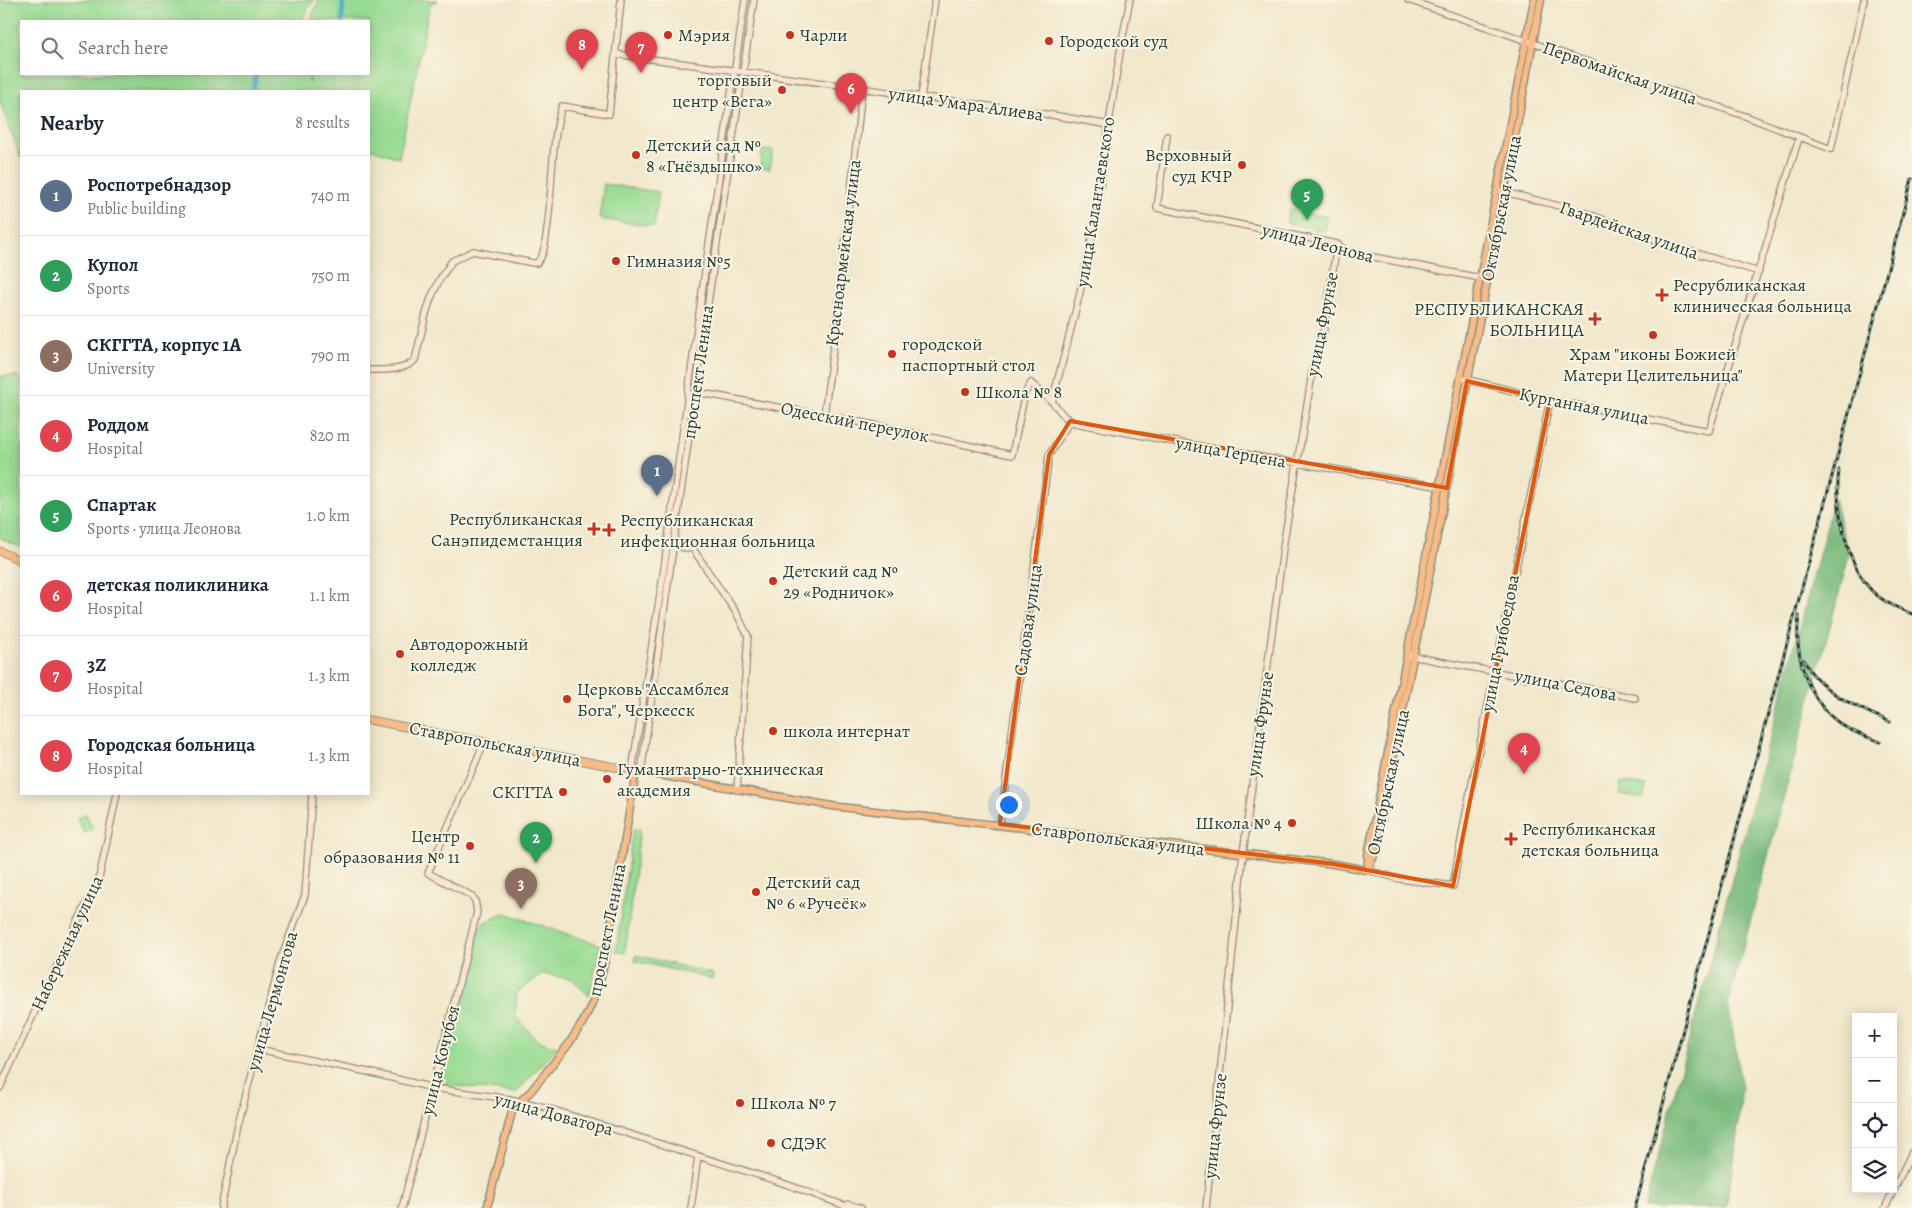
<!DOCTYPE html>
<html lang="en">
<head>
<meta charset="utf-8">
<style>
	:root { --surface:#fff; --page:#f6f6f7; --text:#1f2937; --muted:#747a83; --line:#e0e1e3; --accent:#0f766e }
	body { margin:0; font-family:Alegreya,serif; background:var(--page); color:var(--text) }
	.controls { position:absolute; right:15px; bottom:15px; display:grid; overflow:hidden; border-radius:0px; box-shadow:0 2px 12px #0003 }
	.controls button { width:45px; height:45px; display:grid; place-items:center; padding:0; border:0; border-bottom:1px solid var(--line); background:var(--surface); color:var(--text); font:25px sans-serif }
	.you { position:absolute; left:1008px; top:804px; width:18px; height:18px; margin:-12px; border:4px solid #fff; border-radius:50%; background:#1a73e8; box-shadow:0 0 0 8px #1a73e833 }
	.badge { display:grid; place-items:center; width:32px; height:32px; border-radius:50%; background:var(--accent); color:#fff; font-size:16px; font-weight:700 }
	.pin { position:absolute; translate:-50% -41px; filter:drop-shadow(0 1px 2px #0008) }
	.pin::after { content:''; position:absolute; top:26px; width:18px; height:15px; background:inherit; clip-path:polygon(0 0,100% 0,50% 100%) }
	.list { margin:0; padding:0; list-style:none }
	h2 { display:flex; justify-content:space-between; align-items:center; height:65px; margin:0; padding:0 20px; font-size:21px }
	h2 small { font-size:16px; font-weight:400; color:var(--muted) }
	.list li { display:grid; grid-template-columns:32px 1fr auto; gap:15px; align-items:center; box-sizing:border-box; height:80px; padding:0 20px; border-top:1px solid var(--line) }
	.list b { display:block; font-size:19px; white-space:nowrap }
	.list p { margin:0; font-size:16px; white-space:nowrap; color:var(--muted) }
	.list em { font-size:16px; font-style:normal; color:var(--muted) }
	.icon { flex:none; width:28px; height:28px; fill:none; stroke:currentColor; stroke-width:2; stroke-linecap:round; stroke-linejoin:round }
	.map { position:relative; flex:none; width:1912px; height:1208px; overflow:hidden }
	.search { position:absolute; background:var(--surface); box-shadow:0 2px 12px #0003; left:20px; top:20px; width:350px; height:55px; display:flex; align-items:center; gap:12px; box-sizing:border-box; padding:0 18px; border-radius:0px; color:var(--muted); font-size:19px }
	.panel { position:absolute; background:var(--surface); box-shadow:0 2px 12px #0003; left:20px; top:90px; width:350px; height:705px; border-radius:0px }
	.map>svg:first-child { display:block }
</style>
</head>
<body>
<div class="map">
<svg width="1912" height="1208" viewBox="0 0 1912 1208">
	<rect width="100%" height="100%" fill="#fcf5e5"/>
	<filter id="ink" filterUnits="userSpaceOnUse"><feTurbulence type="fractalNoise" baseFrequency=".02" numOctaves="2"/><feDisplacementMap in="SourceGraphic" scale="10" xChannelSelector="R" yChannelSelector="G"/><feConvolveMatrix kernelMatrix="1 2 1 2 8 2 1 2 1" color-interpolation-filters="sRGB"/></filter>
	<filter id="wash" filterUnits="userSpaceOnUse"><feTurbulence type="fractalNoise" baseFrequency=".0096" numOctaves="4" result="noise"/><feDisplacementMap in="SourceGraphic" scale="20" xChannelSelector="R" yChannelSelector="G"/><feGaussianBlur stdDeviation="1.12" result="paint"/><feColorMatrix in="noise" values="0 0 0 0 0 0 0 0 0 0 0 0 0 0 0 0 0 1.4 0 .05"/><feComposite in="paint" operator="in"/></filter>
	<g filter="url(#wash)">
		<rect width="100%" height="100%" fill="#f1e7ca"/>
		<path fill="#98db93" stroke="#5c8c64" d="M0,0H314L303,17L304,21H21V74H308L309,83L310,74H369V21H312V16L319,0H438L430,4L399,158L369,148V91H21V159L0,102Z
			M762,150L773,151L770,169L760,168Z
			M604,184L659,192L654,226L599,219Z
			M1289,209L1328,217L1325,231L1286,223Z
			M0,376H21V548L0,538Z
			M1621,782L1646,786L1644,798L1619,794Z
			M86,814L93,829L84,833L77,818Z
			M633,829H640L625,953L616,951Z
			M504,913L601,945L589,996L572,979L543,974L517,992L515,1016L537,1040L557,1047L516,1093L439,1084L480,925Z
			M636,955L713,974L712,979L635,961Z"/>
		<path fill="#7abb7d" stroke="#4c7c58" d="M1834,499L1849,556L1728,1004L1742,1088L1734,1161L1726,1208H1644Z"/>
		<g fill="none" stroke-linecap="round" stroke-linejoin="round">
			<path stroke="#4dadcc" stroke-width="4.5" d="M342,21L343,0
				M253,91L256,74"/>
		</g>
	</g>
	<g filter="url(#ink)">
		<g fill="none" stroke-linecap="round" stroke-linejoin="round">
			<g stroke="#88927f" stroke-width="8">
				<path id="secondary" d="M745,0L702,292L662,582L633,764L636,771L642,766L711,282L754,0
					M1408,0L1745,116L1831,149L1864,0
					M616,54L1052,115L1109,125
					M921,98L935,0
					M1167,136L1157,208L1337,244L1348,252L1480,278
					M1501,191L1586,213L1659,242L1759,272
					M369,370C383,370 405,371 415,360L426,314L431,298L440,279L452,261L473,251L533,263H537C545,254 545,242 547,230C553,189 550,146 562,106L609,114L621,0
					M1465,379L1550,400L1709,431L1799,138
					M696,392L880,426L1012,455L1025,393L1031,383L1052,402L1065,417L1075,423L1219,450L1442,487
					M1052,402C1066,347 1082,292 1092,236C1106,157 1113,78 1130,0
					M824,415L838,312L862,89
					M674,546L693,549L737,614L748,636L737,790
					M1408,655C1483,671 1560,682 1635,698
					M1000,824L1049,455L1070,421
					M1367,870L1400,879L1453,886L1465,818L1550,400
					M258,1049L368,1072L433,1088L510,1099L541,1106L780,1182L851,1208
					M0,1088L38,1005L99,878L117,794
					M848,1204L861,1208
					M221,1208L238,1125L281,959L305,895L312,794
					M402,1208L477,912L475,900L470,895L428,873L484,743
					M691,1208L698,1156
					M1206,1208L1243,854L1284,541L1308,399L1313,367L1324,328L1337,244
					M1885,1208L1912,1152"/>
			</g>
			<g stroke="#88927f" stroke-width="9">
				<path id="primary" d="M1368,868V855L1534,0
					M1367,870L1374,856L1489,272L1541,0
					M487,1208L513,1108L531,1091L568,1045L583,1022L597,993L605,960L636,771L832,806L1334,864L1367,870"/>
			</g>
			<g stroke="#88927f" stroke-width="9">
				<path id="highway" d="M0,551L21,561
					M369,720L636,771"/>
			</g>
			<use href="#secondary" stroke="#fde4d0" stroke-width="5.5"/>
			<use href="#primary" stroke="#f9bc89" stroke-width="6"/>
			<use href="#highway" stroke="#f9bc89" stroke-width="7"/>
			<g stroke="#1f3d34" stroke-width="3">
				<path id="rail" d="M1839,470C1834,507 1846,563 1872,591C1883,602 1898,608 1912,614
					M1799,616C1793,655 1808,702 1842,725C1853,733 1868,737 1880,742
					M1804,660C1819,693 1860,708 1890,722
					M1635,1208L1912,179"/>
			</g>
			<use href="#rail" stroke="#fcf5e5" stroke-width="1" stroke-dasharray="4" stroke-linecap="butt"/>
		</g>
	</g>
	<path fill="none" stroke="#de580e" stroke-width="4" stroke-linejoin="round" d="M1467,381L1550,400L1453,886L1334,864L1000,824L1049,455L1070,421L1447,488Z"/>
	<g fill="#c8321e" stroke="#fcf5e5" stroke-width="2">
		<circle cx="668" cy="35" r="5"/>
		<circle cx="790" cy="35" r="5"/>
		<circle cx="1049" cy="41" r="5"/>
		<circle cx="782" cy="90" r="5"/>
		<circle cx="636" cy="155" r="5"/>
		<circle cx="1242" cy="165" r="5"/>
		<circle cx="616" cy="261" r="5"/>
		<path d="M1659.5 287.5h5v5h5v5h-5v5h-5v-5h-5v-5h5z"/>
		<path d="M1592.5 311.5h5v5h5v5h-5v5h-5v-5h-5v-5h5z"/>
		<circle cx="1653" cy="335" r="5"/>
		<circle cx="892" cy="354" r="5"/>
		<circle cx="965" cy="392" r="5"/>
		<path d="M591.5 521.5h5v5h5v5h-5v5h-5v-5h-5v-5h5z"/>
		<path d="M606.5 522.5h5v5h5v5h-5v5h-5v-5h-5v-5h5z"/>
		<circle cx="773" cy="581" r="5"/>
		<circle cx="400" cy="654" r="5"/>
		<circle cx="567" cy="699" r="5"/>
		<circle cx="773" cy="731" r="5"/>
		<circle cx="607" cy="779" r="5"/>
		<circle cx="563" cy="792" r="5"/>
		<circle cx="1292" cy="823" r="5"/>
		<path d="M1508.5 831.5h5v5h5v5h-5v5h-5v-5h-5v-5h5z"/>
		<circle cx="470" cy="846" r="5"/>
		<circle cx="756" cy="892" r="5"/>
		<circle cx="740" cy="1103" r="5"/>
		<circle cx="771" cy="1143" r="5"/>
	</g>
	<g text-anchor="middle" stroke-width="4" stroke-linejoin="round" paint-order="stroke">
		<g font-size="18" fill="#1f3d34" stroke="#fcf5e5" text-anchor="start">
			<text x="678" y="41">Мэрия</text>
			<text x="800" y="41">Чарли</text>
			<text x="1059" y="47">Городской суд</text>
			<text x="772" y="86" text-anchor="end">торговый<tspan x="772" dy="21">центр «Вега»</tspan></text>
			<text x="646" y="151">Детский сад №<tspan x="646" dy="21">8 «Гнёздышко»</tspan></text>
			<text x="1232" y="161" text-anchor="end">Верховный<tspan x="1232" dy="21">суд КЧР</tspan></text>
			<text x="626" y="267">Гимназия №5</text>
			<text x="1673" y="291">Ресрубликанская<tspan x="1673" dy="21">клиническая больница</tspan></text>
			<text x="1584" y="315" text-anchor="end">РЕСПУБЛИКАНСКАЯ<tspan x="1584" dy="21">БОЛЬНИЦА</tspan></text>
			<text x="902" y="350">городской<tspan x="902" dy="21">паспортный стол</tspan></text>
			<text x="1653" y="360" text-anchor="middle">Храм "иконы Божией<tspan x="1653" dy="21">Матери Целительница"</tspan></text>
			<text x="975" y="398">Школа № 8</text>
			<text x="583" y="525" text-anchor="end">Республиканская<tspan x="583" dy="21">Санэпидемстанция</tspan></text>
			<text x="620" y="526">Республиканская<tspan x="620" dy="21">инфекционная больница</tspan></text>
			<text x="783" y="577">Детский сад №<tspan x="783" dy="21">29 «Родничок»</tspan></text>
			<text x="410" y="650">Автодорожный<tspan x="410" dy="21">колледж</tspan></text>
			<text x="577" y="695">Церковь "Ассамблея<tspan x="577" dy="21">Бога", Черкесск</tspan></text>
			<text x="783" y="737">школа интернат</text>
			<text x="617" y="775">Гуманитарно-техническая<tspan x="617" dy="21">академия</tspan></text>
			<text x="553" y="798" text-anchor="end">СКГГТА</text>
			<text x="1282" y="829" text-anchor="end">Школа № 4</text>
			<text x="1522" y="835">Республиканская<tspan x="1522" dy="21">детская больница</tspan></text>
			<text x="460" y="842" text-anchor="end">Центр<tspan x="460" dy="21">образования № 11</tspan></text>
			<text x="766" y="888">Детский сад<tspan x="766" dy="21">№ 6 «Ручеёк»</tspan></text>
			<text x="750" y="1109">Школа № 7</text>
			<text x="781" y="1149">СДЭК</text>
		</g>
		<g font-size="18" fill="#1f3d34" stroke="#fcf5e5">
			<text transform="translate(1620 73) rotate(19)" y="6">Первомайская улица</text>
			<text transform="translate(966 104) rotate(8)" y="6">улица Умара Алиева</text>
			<text transform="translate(1095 202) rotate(-81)" y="6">улица Калантаевского</text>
			<text transform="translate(1501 208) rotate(-79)" y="6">Октябрьская улица</text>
			<text transform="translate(1629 230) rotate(19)" y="6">Гвардейская улица</text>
			<text transform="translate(1318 243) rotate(14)" y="6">улица Леонова</text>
			<text transform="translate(843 253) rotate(-83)" y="6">Красноармейская улица</text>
			<text transform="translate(1322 324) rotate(-79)" y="6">улица Фрунзе</text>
			<text transform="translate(698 372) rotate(-82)" y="6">проспект Ленина</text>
			<text transform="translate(1584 406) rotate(11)" y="6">Курганная улица</text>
			<text transform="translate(855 422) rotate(11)" y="6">Одесский переулок</text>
			<text transform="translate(1231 452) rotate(10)" y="6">улица Герцена</text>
			<text transform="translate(1028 620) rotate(-82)" y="6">Садовая улица</text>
			<text transform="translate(1500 643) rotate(-79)" y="6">улица Грибоедова</text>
			<text transform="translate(1566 685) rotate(11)" y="6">улица Седова</text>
			<text transform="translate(1260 724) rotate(-82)" y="6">улица Фрунзе</text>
			<text transform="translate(495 744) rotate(11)" y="6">Ставропольская улица</text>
			<text transform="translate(1388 782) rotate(-78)" y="6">Октябрьская улица</text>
			<text transform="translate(1118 839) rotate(7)" y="6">Ставропольская улица</text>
			<text transform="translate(607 930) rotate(-79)" y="6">проспект Ленина</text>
			<text transform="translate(67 943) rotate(-65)" y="6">Набережная улица</text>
			<text transform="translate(272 1001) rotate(-74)" y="6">улица Лермонтова</text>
			<text transform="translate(440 1060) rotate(-76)" y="6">улица Кочубея</text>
			<text transform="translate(554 1114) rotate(15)" y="6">улица Доватора</text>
			<text transform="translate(1215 1126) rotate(-84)" y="6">улица Фрунзе</text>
		</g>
	</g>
</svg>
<div class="controls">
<button>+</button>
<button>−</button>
<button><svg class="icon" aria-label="locate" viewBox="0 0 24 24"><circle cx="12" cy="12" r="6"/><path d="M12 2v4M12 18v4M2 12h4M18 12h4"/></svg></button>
<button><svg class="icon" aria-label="layers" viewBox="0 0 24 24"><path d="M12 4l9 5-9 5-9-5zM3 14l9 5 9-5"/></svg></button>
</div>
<div class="you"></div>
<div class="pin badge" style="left:657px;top:496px;background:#5c6f8a">1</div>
<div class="pin badge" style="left:536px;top:863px;background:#2e9e5b">2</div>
<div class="pin badge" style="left:521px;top:909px;background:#8d6e63">3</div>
<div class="pin badge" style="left:1524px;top:774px;background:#e0444e">4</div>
<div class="pin badge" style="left:1307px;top:220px;background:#2e9e5b">5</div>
<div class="pin badge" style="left:851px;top:114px;background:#e0444e">6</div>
<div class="pin badge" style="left:641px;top:73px;background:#e0444e">7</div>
<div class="pin badge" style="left:582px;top:70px;background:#e0444e">8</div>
<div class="search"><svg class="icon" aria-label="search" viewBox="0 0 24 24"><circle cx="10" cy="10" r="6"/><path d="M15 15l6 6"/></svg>Search here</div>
<section class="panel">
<h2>Nearby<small>8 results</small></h2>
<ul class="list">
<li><span class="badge" style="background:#5c6f8a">1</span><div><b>Роспотребнадзор</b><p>Public building</p></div><em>740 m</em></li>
<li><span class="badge" style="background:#2e9e5b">2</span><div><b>Купол</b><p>Sports</p></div><em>750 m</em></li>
<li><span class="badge" style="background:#8d6e63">3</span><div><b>СКГГТА, корпус 1А</b><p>University</p></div><em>790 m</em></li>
<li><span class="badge" style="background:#e0444e">4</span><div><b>Роддом</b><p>Hospital</p></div><em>820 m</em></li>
<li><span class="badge" style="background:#2e9e5b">5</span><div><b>Спартак</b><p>Sports · улица Леонова</p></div><em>1.0 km</em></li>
<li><span class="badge" style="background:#e0444e">6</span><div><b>детская поликлиника</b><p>Hospital</p></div><em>1.1 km</em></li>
<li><span class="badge" style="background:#e0444e">7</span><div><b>3Z</b><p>Hospital</p></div><em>1.3 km</em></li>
<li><span class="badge" style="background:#e0444e">8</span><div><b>Городская больница</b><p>Hospital</p></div><em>1.3 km</em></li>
</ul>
</section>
</div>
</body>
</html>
